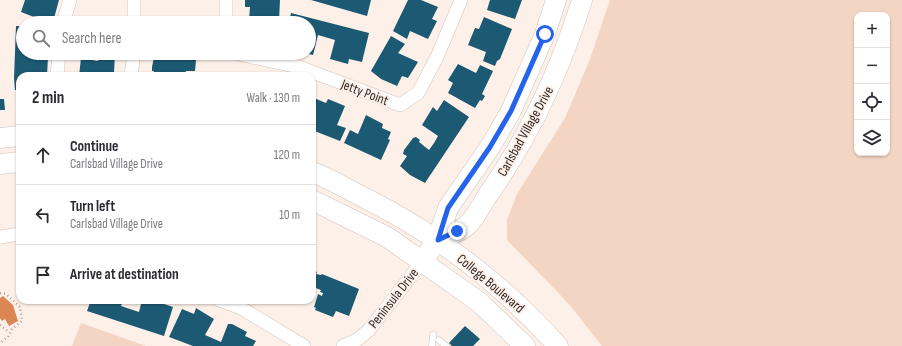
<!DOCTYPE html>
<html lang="en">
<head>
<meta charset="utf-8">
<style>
	:root { --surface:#fff; --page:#f7f7f7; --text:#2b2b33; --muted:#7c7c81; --line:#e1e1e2 }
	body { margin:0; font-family:"Sofia Sans Condensed",sans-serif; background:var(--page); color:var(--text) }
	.controls { position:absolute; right:12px; top:12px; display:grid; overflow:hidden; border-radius:8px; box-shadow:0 1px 3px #0004 }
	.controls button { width:36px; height:36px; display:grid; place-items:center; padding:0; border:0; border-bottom:1px solid var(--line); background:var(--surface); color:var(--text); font:20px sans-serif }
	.stop { position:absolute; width:12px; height:12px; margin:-9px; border:3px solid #2563eb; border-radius:50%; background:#fff }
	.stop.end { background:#2563eb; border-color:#fff; box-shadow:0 1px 4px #0008 }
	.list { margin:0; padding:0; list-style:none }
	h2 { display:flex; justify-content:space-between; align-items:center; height:52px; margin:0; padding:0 16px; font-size:17px }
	h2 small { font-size:13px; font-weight:400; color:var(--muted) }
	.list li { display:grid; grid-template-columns:26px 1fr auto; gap:12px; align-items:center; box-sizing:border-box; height:60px; padding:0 16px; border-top:1px solid var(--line) }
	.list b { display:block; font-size:15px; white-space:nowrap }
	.list p { margin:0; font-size:13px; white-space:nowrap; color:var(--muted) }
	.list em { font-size:13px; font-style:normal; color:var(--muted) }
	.icon { flex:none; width:22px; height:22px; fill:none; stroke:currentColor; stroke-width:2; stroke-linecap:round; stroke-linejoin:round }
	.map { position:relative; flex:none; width:902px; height:346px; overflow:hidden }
	.search { position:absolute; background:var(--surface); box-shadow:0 1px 3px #0004; left:16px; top:16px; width:300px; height:44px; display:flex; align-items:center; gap:10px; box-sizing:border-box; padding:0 14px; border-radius:22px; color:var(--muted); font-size:15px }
	.panel { position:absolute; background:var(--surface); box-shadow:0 1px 3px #0004; left:16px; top:72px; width:300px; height:232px; border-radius:12px }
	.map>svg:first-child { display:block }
</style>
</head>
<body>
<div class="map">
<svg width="902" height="346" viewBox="0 0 902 346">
	<rect width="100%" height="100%" fill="#fdf0e9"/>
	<path fill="#f4d5c3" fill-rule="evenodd" d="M610,0H902V346H602L568,303L507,240V220L517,194L565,118L590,59ZM857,15H887V153H857Z
		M81,323L146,346H72Z"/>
	<path fill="#db8755" d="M3,296L13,305L18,321L9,326L5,319L2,321L0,318V298Z"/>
	<path fill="#1c5a73" d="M25,0H59L53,22L40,18L39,19L21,12Z
		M245,0H280L279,21L267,20V22L249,20L250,7H245Z
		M311,0H371L367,16Z
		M408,0H421L438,7L432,19L437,21L428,39L410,31L407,39L393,31Z
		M490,0H522L515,19L487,10Z
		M291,13L369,33L362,62L349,59L348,64L330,59L335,40L318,35L313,55L305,53H309V23H289Z
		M484,17L512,29L500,59L497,61L495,66L483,61L486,52L468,45L475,28L479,29Z
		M159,20L180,22V23H159Z
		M16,26H23V53H32V56L48,57L47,76H20V90H15L14,78Z
		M391,36L405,44L398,53L418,62L408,78L402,76L397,86L381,79L371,71Z
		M81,53H115L114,73H111V76H79L81,58L98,61L99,57L81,55Z
		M155,53H195V56L187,55V60H196L195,71H186L185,76H152L154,71H152V67L154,57L171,58V55Z
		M458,64L476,73L480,65L493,71L482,94L485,96L482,101L480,100L475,108L448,93L453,83L448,80Z
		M238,73L247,76H237Z
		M314,98L326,103L328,99L345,106L337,125L346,128L340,141L312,130V103Z
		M0,99H4L5,110H0Z
		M444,100L469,117L425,183L410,175L400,166L407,156L403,154L404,150L413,138L416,137L420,140L419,142L429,150L434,143L438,136L422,125L433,107L437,111Z
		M366,115L383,124L382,128L391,132L388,139L390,140L381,160L344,143L350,130L358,134Z
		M312,270L317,272L316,274L321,275L322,274L359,289L349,316L336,311L333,317L315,310L316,308L314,307L318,294L322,296L323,293L320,292L321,290L313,287Z
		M91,300H123L121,306L139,312L142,300H162L161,303L173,307L164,336L87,311Z
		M290,300H302L301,304Z
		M196,308L214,319L205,335L221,342L228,324H232L247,332L245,336L256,341L253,346H193L169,337L182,309L194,314Z
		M465,326L480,339L473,346H452L449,343Z"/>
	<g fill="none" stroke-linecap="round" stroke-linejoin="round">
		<g stroke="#cfc3bc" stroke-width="7">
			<path id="lane" d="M439,340L446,346
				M432,346L433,335"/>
		</g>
		<g stroke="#cfc3bc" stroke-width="14">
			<path id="street" d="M134,0V23
				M226,0V23
				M63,23L70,0
				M234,53L299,67L400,105L418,93L437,57L461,0
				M57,76L59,53
				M131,76L134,53
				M0,237L20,234
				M219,300L241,308L304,346
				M343,346L357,340L369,330L422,262"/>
		</g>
		<g stroke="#cfc3bc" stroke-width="21">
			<path id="primary" d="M0,138L20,136
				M0,164L20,162
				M312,172C329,178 345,188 361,196C436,233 502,284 558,346
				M312,200L387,237L400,246L479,302L525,346
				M437,240C446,236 457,233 465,227C473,222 482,204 488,195C530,135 560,71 582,0
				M422,262L437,240L448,208L490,147L511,111L545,34L556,0"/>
		</g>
		<path stroke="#aba19c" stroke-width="2.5" stroke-dasharray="1 3" stroke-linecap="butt" d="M0,293L6,294L20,307L22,321L12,329L8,337L0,343
			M0,325L9,332"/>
		<use href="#lane" stroke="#fff" stroke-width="6"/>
		<use href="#street" stroke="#fff" stroke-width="13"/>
		<use href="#primary" stroke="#fff" stroke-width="20"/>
	</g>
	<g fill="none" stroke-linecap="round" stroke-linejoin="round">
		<path stroke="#2563eb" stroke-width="5" d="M457,231L438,240L448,208L490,147L511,111L545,34"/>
	</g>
	<g text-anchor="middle" stroke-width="4" stroke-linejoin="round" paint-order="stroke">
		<g font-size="14" fill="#312c29" stroke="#fdf0e9">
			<text transform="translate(365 92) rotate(21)" y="5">Jetty Point</text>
			<text transform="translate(525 131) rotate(-61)" y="5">Carlsbad Village Drive</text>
			<text transform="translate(491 283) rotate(40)" y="5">College Boulevard</text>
			<text transform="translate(393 298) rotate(-52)" y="5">Peninsula Drive</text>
		</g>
	</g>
</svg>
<div class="controls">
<button>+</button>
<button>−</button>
<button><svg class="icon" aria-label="locate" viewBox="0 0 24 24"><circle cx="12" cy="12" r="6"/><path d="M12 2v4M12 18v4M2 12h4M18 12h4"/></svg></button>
<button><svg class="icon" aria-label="layers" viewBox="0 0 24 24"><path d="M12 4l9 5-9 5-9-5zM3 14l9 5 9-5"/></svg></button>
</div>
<div class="stop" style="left:545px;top:34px"></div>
<div class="stop end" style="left:457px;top:231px"></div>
<div class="search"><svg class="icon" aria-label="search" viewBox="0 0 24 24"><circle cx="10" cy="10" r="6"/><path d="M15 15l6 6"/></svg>Search here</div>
<section class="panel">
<h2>2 min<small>Walk · 130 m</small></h2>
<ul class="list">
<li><svg class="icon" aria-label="ahead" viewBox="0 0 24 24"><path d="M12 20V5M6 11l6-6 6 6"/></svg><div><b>Continue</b><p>Carlsbad Village Drive</p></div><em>120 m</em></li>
<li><svg class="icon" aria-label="left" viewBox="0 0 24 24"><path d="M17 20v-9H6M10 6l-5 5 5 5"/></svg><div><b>Turn left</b><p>Carlsbad Village Drive</p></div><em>10 m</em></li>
<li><svg class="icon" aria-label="arrive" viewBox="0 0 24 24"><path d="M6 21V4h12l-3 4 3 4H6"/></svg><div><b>Arrive at destination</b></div></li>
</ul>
</section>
</div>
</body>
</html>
